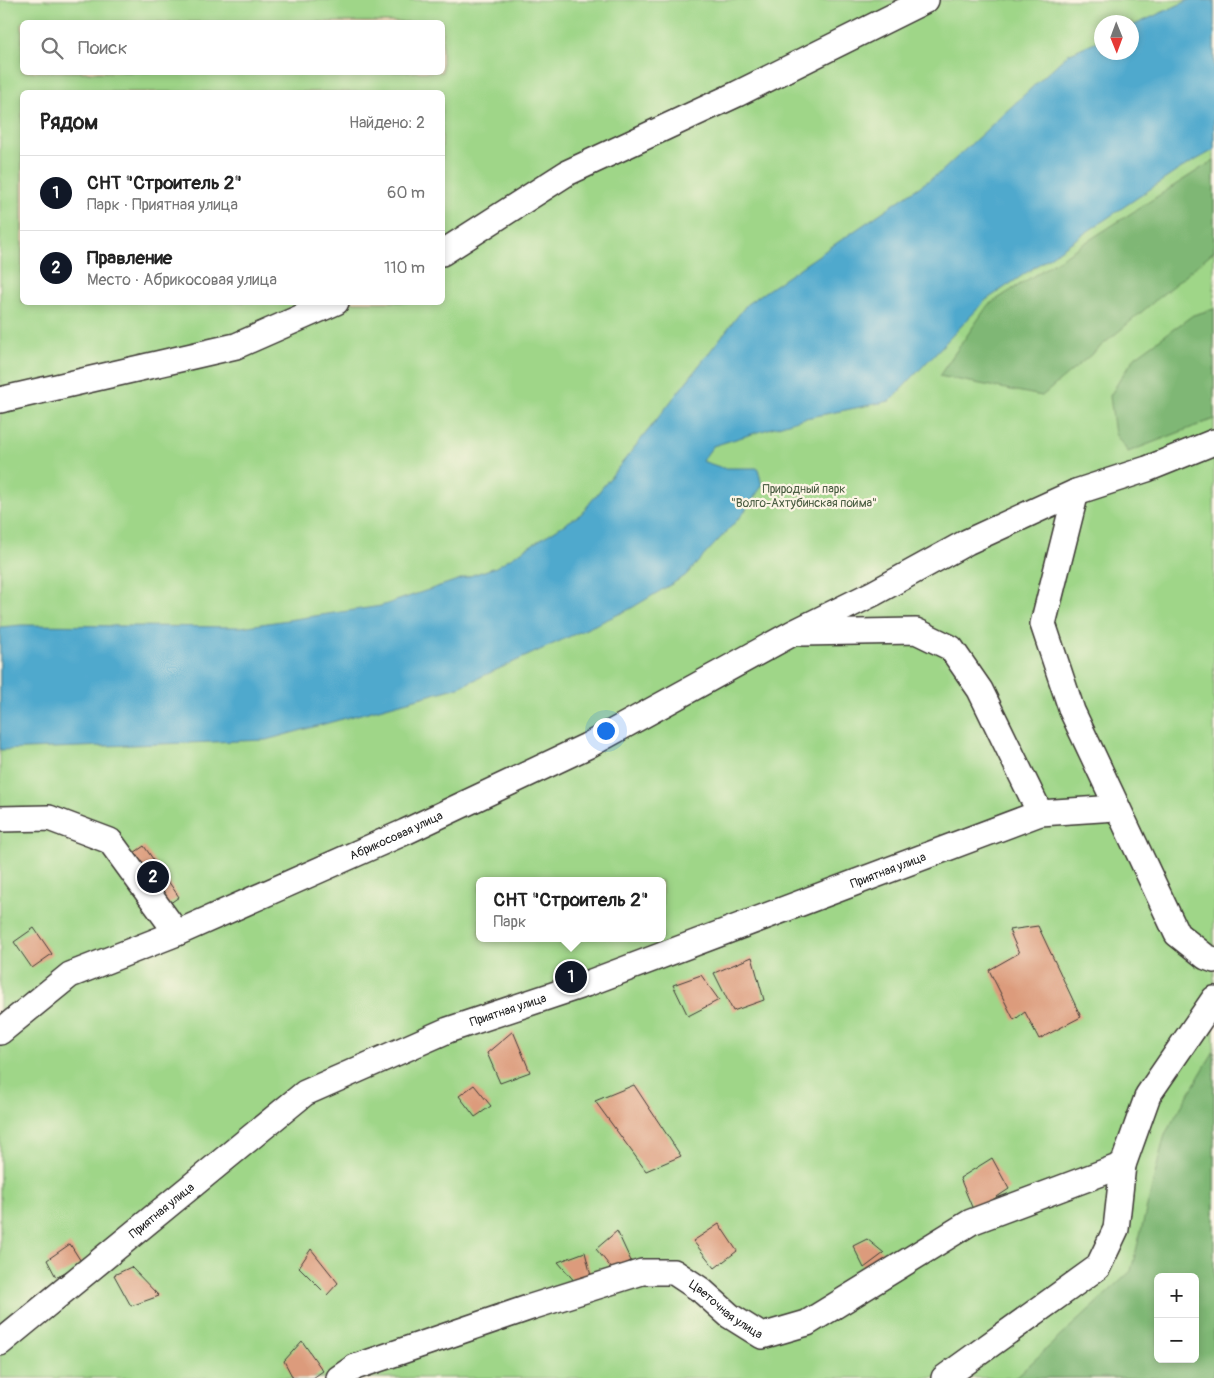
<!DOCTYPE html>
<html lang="ru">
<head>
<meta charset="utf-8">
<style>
	:root { --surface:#fff; --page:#f2f2f2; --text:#222; --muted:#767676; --line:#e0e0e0; --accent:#111827 }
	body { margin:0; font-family:Pangolin,sans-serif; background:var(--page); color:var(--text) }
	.controls { position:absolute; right:15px; bottom:15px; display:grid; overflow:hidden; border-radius:8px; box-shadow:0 2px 8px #0003 }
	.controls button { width:45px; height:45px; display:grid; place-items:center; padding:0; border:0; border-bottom:1px solid var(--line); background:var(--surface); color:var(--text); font:25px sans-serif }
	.compass { position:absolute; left:1094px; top:15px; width:45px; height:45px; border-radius:50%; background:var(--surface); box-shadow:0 2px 8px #0003; rotate:179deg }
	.you { position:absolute; left:605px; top:730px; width:18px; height:18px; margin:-12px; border:4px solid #fff; border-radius:50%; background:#1a73e8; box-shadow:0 0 0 8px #1a73e833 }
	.badge { display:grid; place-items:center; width:32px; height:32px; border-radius:50%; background:var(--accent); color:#fff; font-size:16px; font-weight:700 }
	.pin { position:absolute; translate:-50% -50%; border:2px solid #fff; box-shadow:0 1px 5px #0006 }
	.popup { position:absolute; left:476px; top:877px; width:190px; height:65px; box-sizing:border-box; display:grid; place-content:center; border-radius:8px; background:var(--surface); filter:drop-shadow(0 1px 4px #0005); font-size:16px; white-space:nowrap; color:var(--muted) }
	.popup b { font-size:19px; color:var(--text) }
	.popup::after { content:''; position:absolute; left:50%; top:100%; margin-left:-10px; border:10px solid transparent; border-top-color:var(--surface) }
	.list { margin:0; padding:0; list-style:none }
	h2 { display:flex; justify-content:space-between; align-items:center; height:65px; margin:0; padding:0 20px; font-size:21px }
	h2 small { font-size:16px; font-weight:400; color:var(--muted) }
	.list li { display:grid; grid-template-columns:32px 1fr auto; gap:15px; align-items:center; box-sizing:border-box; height:75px; padding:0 20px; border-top:1px solid var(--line) }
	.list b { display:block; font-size:19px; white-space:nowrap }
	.list p { margin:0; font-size:16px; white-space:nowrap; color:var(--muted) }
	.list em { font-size:16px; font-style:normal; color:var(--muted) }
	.icon { flex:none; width:28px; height:28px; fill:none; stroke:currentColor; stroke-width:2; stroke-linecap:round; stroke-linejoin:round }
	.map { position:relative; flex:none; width:1214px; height:1378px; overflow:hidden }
	.search { position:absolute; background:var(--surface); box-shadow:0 2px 8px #0003; left:20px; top:20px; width:425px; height:55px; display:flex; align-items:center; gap:12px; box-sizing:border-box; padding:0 18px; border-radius:8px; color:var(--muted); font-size:19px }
	.panel { position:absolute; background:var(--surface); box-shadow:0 2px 8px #0003; left:20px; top:90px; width:425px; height:215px; border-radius:8px }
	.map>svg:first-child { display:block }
</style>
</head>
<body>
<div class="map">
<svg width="1214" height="1378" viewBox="0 0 1214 1378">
	<rect width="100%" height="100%" fill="#fcf5e5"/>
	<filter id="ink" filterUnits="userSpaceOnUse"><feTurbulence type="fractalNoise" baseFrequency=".02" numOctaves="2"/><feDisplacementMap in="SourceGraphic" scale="10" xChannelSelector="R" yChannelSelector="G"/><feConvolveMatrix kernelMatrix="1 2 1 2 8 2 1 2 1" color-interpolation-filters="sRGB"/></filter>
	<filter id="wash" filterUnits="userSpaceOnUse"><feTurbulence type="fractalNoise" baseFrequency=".0096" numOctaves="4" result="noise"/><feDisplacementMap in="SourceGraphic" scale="20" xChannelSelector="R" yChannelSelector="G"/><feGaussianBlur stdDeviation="1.12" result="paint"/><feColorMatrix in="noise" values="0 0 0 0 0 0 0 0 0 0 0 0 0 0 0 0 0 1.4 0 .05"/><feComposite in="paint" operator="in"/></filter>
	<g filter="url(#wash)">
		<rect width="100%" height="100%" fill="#f3dabb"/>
		<path fill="#9fd688" stroke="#5e7952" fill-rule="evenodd" d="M0,0H1214V1378H0ZM22,22H442V72H22ZM1102,22H1132V52H1102ZM22,92H442V302H22ZM480,881H662V938H480ZM1158,1277H1195V1359H1158Z"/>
		<path fill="#7fb774" stroke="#4e6a48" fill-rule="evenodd" d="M1214,160V251L1042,396L939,376L988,305Z
			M1214,309V419L1128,452L1115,434L1110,396L1122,376L1135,357L1193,315Z
			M1214,1051V1378H1015L1131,1271L1165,1134ZM1158,1277H1195V1359H1158Z"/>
		<path fill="#50a9cd" stroke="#366274" d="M1189,0H1214V150L1180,169L986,300L890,401L801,419L713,446L702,461L723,468H758L762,486L742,515L685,576L630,609L459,687L266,740L0,750V627L21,625L241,627L381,606L496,567L581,514L654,423L747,304L941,172L1068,54L1101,39L1102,52H1132V26Z"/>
		<g id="blocks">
			<path fill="#dc9b7c" d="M144,846L179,897L163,908L128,857Z
				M1038,926L1081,1017L1039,1039L1025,1012L1014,1020L989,970L1019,953L1009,930Z
				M34,928L52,954L32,968L14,942Z
				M752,957L764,1000L733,1011L714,973Z
				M701,975L719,1000L688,1016L673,985Z
				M513,1031L530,1072L500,1083L487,1053Z
				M474,1085L491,1106L475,1117L459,1096Z
				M634,1085L681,1156L646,1171L595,1101Z
				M992,1158L1009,1189L974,1212L960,1178Z
				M719,1224L737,1251L715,1268L693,1241Z
				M617,1231L631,1261L613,1270L596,1249Z
				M867,1239L884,1253L864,1268L853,1246Z
				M70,1244L82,1263L56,1277L47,1260Z
				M311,1249L338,1283L327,1295L299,1267Z
				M585,1252L591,1276L576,1283L558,1262Z
				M131,1267L159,1296L131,1306L114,1275Z
				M302,1341L323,1371L313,1378H293L284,1361Z"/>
		</g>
	</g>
	<g filter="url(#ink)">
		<use href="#blocks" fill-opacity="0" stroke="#3c3834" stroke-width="1"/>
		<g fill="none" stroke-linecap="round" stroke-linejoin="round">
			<g stroke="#3c3834" stroke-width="28">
				<g id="street">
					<path d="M442,253L567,173L737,94L926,0"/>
					<path d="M0,400L236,346L336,302"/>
					<path d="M1076,492L1043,624L1072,711L1177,934L1206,957L1214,960"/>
					<path d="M801,633L916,631L951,648L980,690L1040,813"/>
					<path d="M0,819L49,818L110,841L177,933"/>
					<path id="s1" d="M0,1032L70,975L177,933L405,832L587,746L793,633L874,593L967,542L1076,492L1147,469L1214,442"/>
					<path id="s2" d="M0,1343L305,1093L448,1030L586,984L1040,813L1116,808"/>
					<path id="s3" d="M339,1378L355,1367L531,1307L642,1272H674L701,1290L730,1316L762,1336L807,1323L971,1222L1123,1165"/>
					<path d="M944,1378L1098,1267L1116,1229L1123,1165L1148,1095L1214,999"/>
				</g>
			</g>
			<use href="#street" stroke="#fff" stroke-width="25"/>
		</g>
	</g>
	<g text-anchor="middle" stroke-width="4.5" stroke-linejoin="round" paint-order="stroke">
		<g font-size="12" fill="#4a5d42" stroke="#fcf5e5">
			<text x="804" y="493">Природный парк<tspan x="804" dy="14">"Волго-Ахтубинская пойма"</tspan></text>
		</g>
		<g font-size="12" fill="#1c1c1c" stroke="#fcf5e5">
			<text dy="4" stroke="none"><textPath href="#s1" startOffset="445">Абрикосовая улица</textPath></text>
			<text dy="4" stroke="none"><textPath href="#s2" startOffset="1019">Приятная улица</textPath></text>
			<text dy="4" stroke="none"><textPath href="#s2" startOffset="614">Приятная улица</textPath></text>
			<text dy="4" stroke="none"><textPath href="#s2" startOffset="209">Приятная улица</textPath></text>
			<text dy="4" stroke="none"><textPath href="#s3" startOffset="418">Цветочная улица</textPath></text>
		</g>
	</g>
</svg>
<div class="controls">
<button>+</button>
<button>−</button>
</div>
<svg class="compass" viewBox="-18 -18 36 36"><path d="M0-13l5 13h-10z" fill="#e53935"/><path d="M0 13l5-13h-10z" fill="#767676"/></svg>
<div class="you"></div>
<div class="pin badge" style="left:571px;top:977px">1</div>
<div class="popup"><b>СНТ &quot;Строитель 2&quot;</b>Парк</div>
<div class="pin badge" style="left:153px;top:877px">2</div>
<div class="search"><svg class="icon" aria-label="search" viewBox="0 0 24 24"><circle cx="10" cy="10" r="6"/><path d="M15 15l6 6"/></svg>Поиск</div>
<section class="panel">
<h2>Рядом<small>Найдено: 2</small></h2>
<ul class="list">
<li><span class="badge">1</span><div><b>СНТ &quot;Строитель 2&quot;</b><p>Парк · Приятная улица</p></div><em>60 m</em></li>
<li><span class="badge">2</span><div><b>Правление</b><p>Место · Абрикосовая улица</p></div><em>110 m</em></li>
</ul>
</section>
</div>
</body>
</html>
